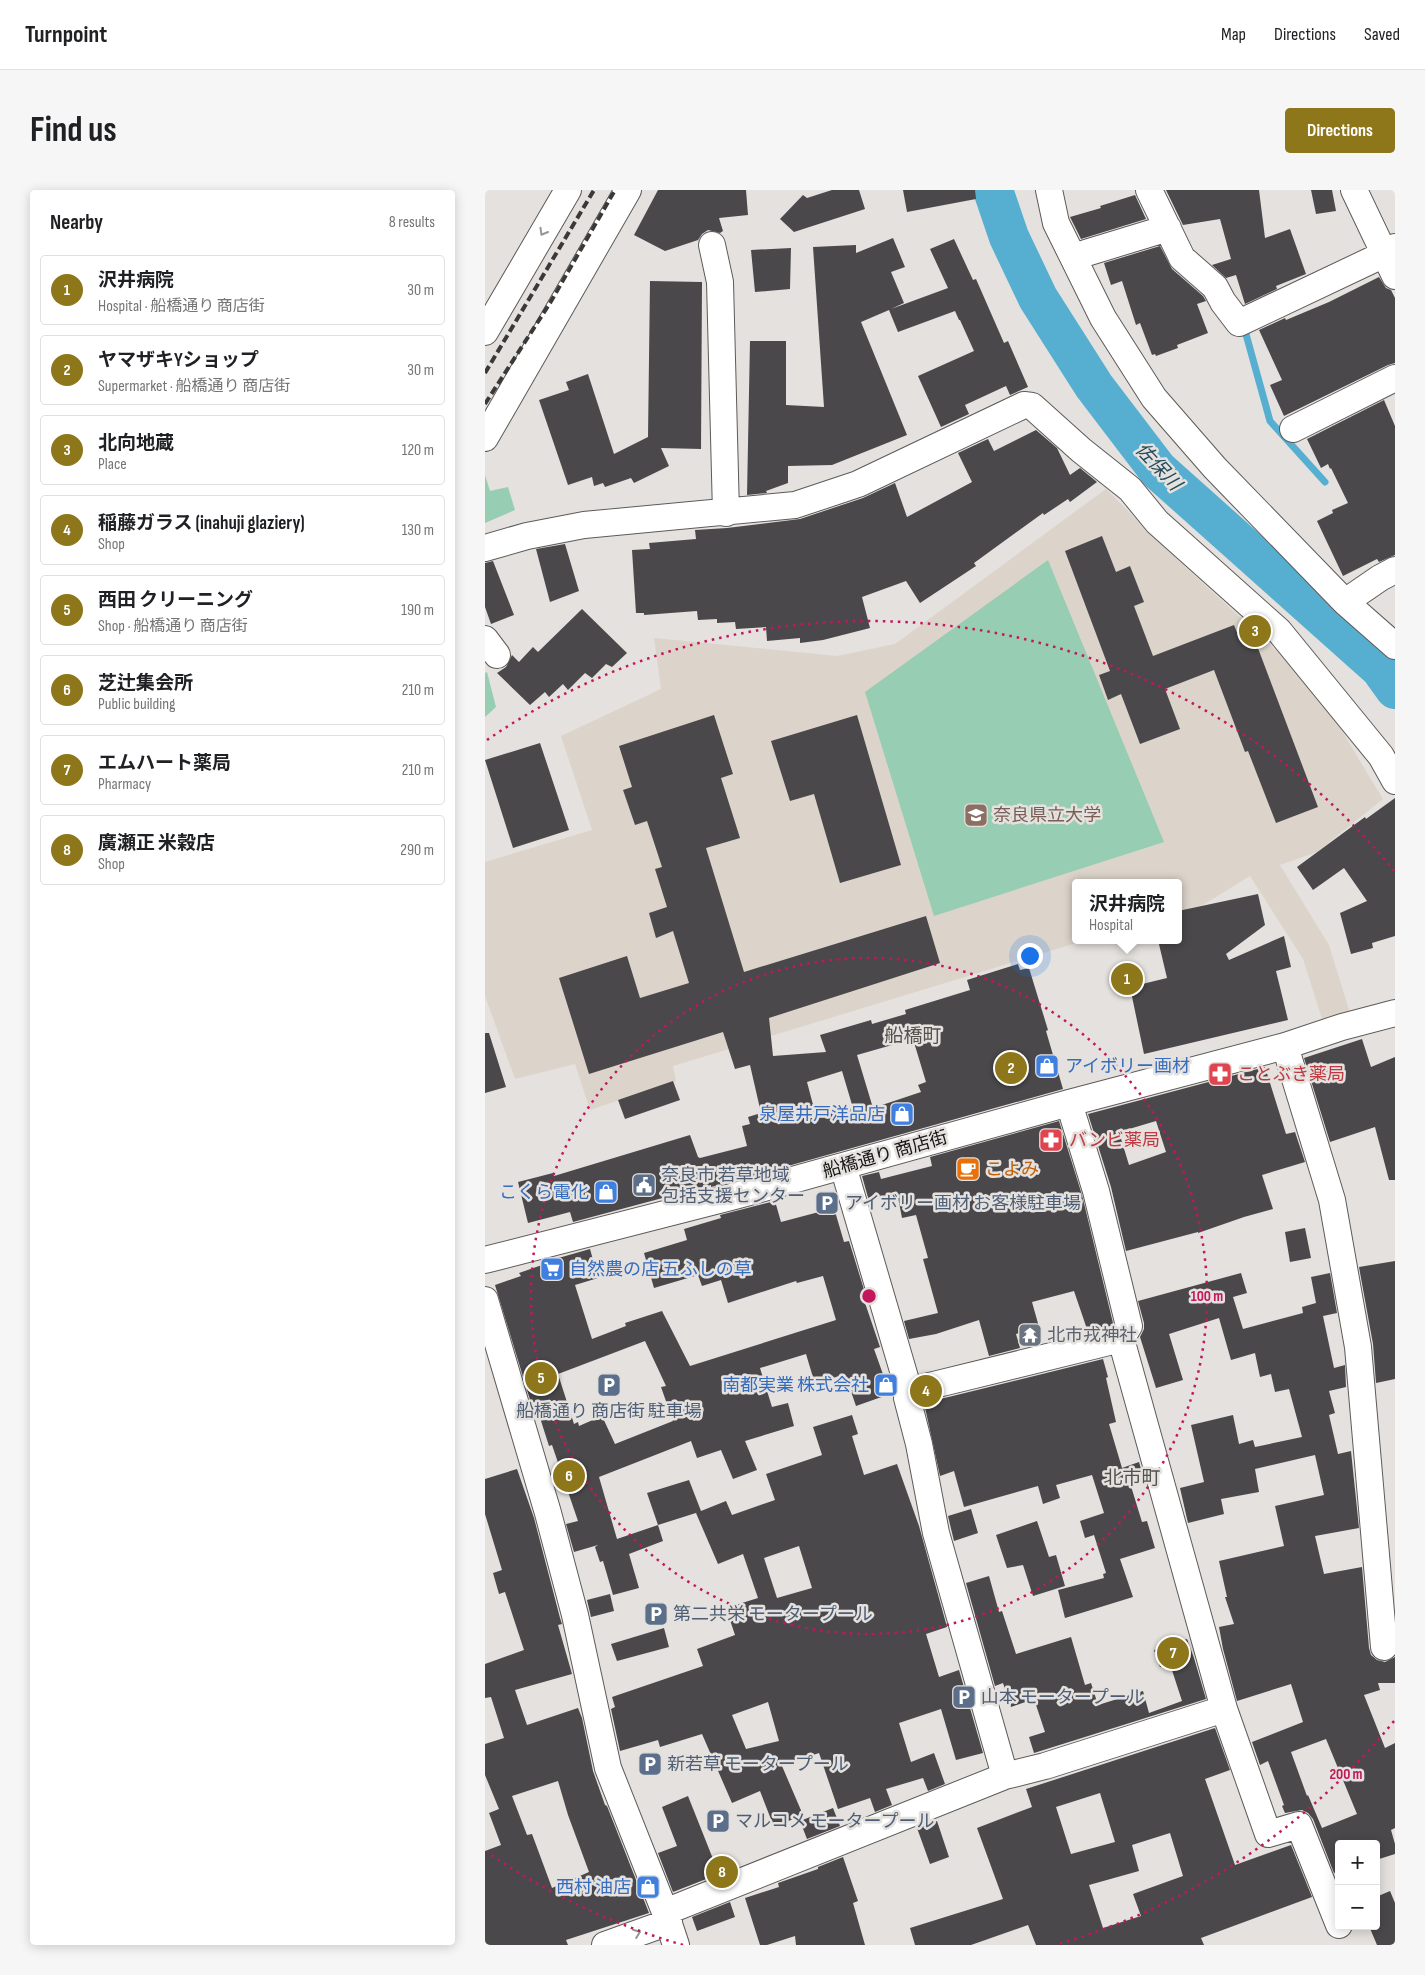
<!DOCTYPE html>
<html lang="en">
<head>
<meta charset="utf-8">
<style>
	:root { --surface:#fff; --page:#f6f6f6; --text:#202124; --muted:#757577; --line:#e0e0e0; --accent:#8e761b }
	body { margin:0; font-family:"Sofia Sans Condensed","Noto Sans JP",sans-serif; background:var(--page); color:var(--text) }
	.controls { position:absolute; right:15px; bottom:15px; display:grid; overflow:hidden; border-radius:5px; box-shadow:0 2px 12px #0003 }
	.controls button { width:45px; height:45px; display:grid; place-items:center; padding:0; border:0; border-bottom:1px solid var(--line); background:var(--surface); color:var(--text); font:25px sans-serif }
	.you { position:absolute; left:544px; top:765px; width:18px; height:18px; margin:-12px; border:4px solid #fff; border-radius:50%; background:#1a73e8; box-shadow:0 0 0 8px #1a73e833 }
	.badge { display:grid; place-items:center; width:32px; height:32px; border-radius:50%; background:var(--accent); color:#fff; font-size:16px; font-weight:700 }
	.pin { position:absolute; translate:-50% -50%; border:2px solid #fff; box-shadow:0 1px 5px #0006 }
	.popup { position:absolute; left:587px; top:689px; width:110px; height:65px; box-sizing:border-box; display:grid; place-content:center; border-radius:5px; background:var(--surface); filter:drop-shadow(0 1px 4px #0005); font-size:16px; white-space:nowrap; color:var(--muted) }
	.popup b { font-size:19px; color:var(--text) }
	.popup::after { content:''; position:absolute; left:50%; top:100%; margin-left:-10px; border:10px solid transparent; border-top-color:var(--surface) }
	.list { margin:0; padding:0; list-style:none }
	h2 { display:flex; justify-content:space-between; align-items:center; height:65px; margin:0; padding:0 20px; font-size:21px }
	h2 small { font-size:16px; font-weight:400; color:var(--muted) }
	.list li { display:grid; grid-template-columns:32px 1fr auto; gap:15px; align-items:center; box-sizing:border-box; height:70px; margin:0 10px 10px; padding:0 10px; border:1px solid var(--line); border-radius:5px }
	.list b { display:block; font-size:19px; white-space:nowrap }
	.list p { margin:0; font-size:16px; white-space:nowrap; color:var(--muted) }
	.list em { font-size:16px; font-style:normal; color:var(--muted) }
	.map { position:relative; flex:none; width:910px; height:1755px; overflow:hidden; border-radius:5px }
	header { display:flex; align-items:center; gap:30px; box-sizing:border-box; height:70px; padding:0 25px; background:var(--surface); border-bottom:1px solid var(--line) }
	header strong { font-size:24px }
	nav { display:flex; gap:28px; margin-inline-start:auto; font-size:18px }
	.intro { display:flex; align-items:center; justify-content:space-between; box-sizing:border-box; height:120px; padding:0 30px }
	h1 { margin:0; font-size:35px }
	.button { padding:12px 22px; border-radius:5px; background:var(--accent); color:#fff; font-size:18px; font-weight:700 }
	main { display:flex; gap:30px; padding:0 30px }
	aside { flex:1; background:var(--surface); border-radius:5px; box-shadow:0 2px 12px #0003 }
	.map>svg:first-child { display:block }
</style>
</head>
<body>
<header>
<strong>Turnpoint</strong>
<nav><a>Map</a><a>Directions</a><a>Saved</a></nav>
</header>
<div class="intro"><h1>Find us</h1><a class="button">Directions</a></div>
<main>
<aside>
<h2>Nearby<small>8 results</small></h2>
<ul class="list">
<li><span class="badge">1</span><div><b>沢井病院</b><p>Hospital · 船橋通り 商店街</p></div><em>30 m</em></li>
<li><span class="badge">2</span><div><b>ヤマザキYショップ</b><p>Supermarket · 船橋通り 商店街</p></div><em>30 m</em></li>
<li><span class="badge">3</span><div><b>北向地蔵</b><p>Place</p></div><em>120 m</em></li>
<li><span class="badge">4</span><div><b>稲藤ガラス (inahuji glaziery)</b><p>Shop</p></div><em>130 m</em></li>
<li><span class="badge">5</span><div><b>西田 クリーニング</b><p>Shop · 船橋通り 商店街</p></div><em>190 m</em></li>
<li><span class="badge">6</span><div><b>芝辻集会所</b><p>Public building</p></div><em>210 m</em></li>
<li><span class="badge">7</span><div><b>エムハート薬局</b><p>Pharmacy</p></div><em>210 m</em></li>
<li><span class="badge">8</span><div><b>廣瀬正 米穀店</b><p>Shop</p></div><em>290 m</em></li>
</ul>
</aside>
<div class="map">
<svg width="910" height="1755" viewBox="0 0 910 1755">
	<rect width="100%" height="100%" fill="#e4e1de"/>
	<path fill="#dcd4cb" d="M621,299L684,362L829,495L898,609L832,662L795,675L844,755L865,823L838,832L818,769L765,686L718,715L693,722V693H591V750H601L188,876L191,891L105,920L90,874L30,889L0,806V672L107,640L76,546L176,499L169,448L352,466L410,454Z"/>
	<path fill="#97cdb2" d="M0,285L5,301L23,297L30,320L0,333Z
		M563,370L679,652L449,726L380,502Z
		M2,482L11,517L0,527V483Z"/>
	<g fill="none" stroke-linecap="round" stroke-linejoin="round">
		<path stroke="#56afd0" stroke-width="7" d="M759,137L785,231L840,292"/>
		<path stroke="#56afd0" stroke-width="40" d="M508,0L524,47L553,108L609,196L673,280L895,478L910,499"/>
	</g>
	<path fill="#4a484a" fill-rule="evenodd" d="M173,0H261L263,25L234,28L238,41L235,43L223,40L217,44L213,50L180,61L149,45Z
		M347,0H374L380,19L309,42L295,29L318,5L322,8Z
		M418,0H490L491,9L422,22Z
		M681,0H774L780,48L805,39L821,84L791,96L792,99L760,114L751,85L741,88L727,75L746,69L735,29L698,35Z
		M826,0H847L851,21L831,24Z
		M650,5L661,29L596,49L585,27L616,18L615,16Z
		M408,48L420,77L406,82L419,113L406,119L463,98L445,59L469,49L488,90L491,89L519,153L523,151L543,197L525,205L521,196L480,215L484,224L456,237L433,186L489,161L475,130H474L470,121L413,142L404,120L376,132L422,245L347,275L303,276V293L281,301L282,303L262,305L265,151H301V215L339,217L328,57L371,55V63Z
		M675,56L687,79L718,106L721,111L712,114L723,143L692,155L693,158L671,166L670,164L667,165L655,133L651,135L637,91L626,95L619,73Z
		M306,58L305,99L270,102L266,60Z
		M894,87L901,98L906,100L910,108V173L903,175L799,226L785,195L797,190L774,140L800,128L801,130L844,112Z
		M165,91L217,92L216,259L176,258L184,276L149,293L146,288L120,297L118,293L109,296L107,287L83,295L54,210L84,200L81,192L103,184L129,264L163,247Z
		M899,210L910,236V365L894,372L892,369L858,386L832,331L848,323L847,320L863,313L846,278L845,279L843,274L836,278L822,249Z
		M551,240L572,258L585,285L595,278L612,292L585,312L583,309L559,325L558,323L489,373L491,376L435,413L421,391L377,407L385,438L338,450L315,453V448L282,451L281,437L251,439L250,432L232,433V429L213,430L212,421L159,425V423H151L147,360L165,359L164,353L211,349L210,340L242,338L315,329L378,308L410,293L422,327L487,292L473,263L503,249L509,261Z
		M617,346L631,382L645,376L659,412L649,416L668,466L749,435L755,450L768,445L833,617L791,633L763,561L760,562L729,480L680,499L695,539L655,554L636,504L623,510L614,485L625,481L580,361Z
		M80,354L94,401L65,412L51,359Z
		M8,371L29,425L6,434L0,417V373Z
		M97,419L142,463L127,477L121,474L107,488L100,483L83,500L78,494L64,507L60,502L45,515L12,483L21,477L27,465L34,472L48,457L53,462Z
		M229,525L248,584L236,588L255,648L221,658L259,782L441,726L455,773L284,828L288,866L341,862L335,845L386,830L387,834L421,824L420,820L485,800L482,790L533,774L535,780L544,778L563,840L561,841L578,899L246,992L226,997V995L88,1032L85,1022L43,1033L33,992L68,983L69,986L205,945L213,967L215,968L262,956L257,936L265,934L263,927L276,923L265,875L250,879L238,842L104,884L74,788L142,766L155,808L204,793L188,741L171,748L164,723L182,717L170,679L177,677L162,631L150,635L138,600L147,597L134,556ZM428,849L441,892L433,895L436,902L388,918L372,865ZM357,881L368,918L331,926L322,892Z
		M372,525L416,675L355,693L329,604L305,611L286,551Z
		M55,553L84,640L28,658L0,570Z
		M910,608V746L887,753L888,758L866,764L855,723L882,711L859,678L828,700L812,677L880,627L881,629Z
		M773,704L780,735L741,764L744,770L799,746L806,777L791,781L803,830L659,864L645,797L682,788L673,750H693V721Z
		M0,843H4L21,897L0,903Z
		M877,849L886,877L910,867V990H904L890,937L845,952L819,868Z
		M780,877L801,944L810,942L820,972L777,985L788,1019L759,1027L713,1043V1042L641,1061L626,997L603,924ZM671,931L681,962L644,975L634,942Z
		M188,891L195,910L140,929L133,910Z
		M574,931L597,1005L628,1133L626,1136L603,1142L589,1101L547,1112L554,1137L531,1144L535,1158L504,1166L494,1130L451,1144L424,1149L419,1131L453,1123L438,1069L443,1068L431,1025L417,1028L412,1002L384,1011L377,986L394,982L396,989L447,976L445,967Z
		M290,1011L296,1032L349,1018L359,1052L364,1051L381,1106L378,1107L395,1157L389,1159L405,1204L371,1216L360,1184L330,1194L321,1164L275,1178L287,1217L303,1213L309,1236L260,1251L272,1280L248,1289L236,1260L212,1268L206,1251L114,1287L132,1349L173,1335L178,1351L144,1364L154,1398L128,1405L118,1371L115,1372L110,1357L113,1355L89,1362L81,1334L93,1331L67,1255L64,1256L50,1212L46,1213L10,1095L36,1086L34,1083L57,1075L56,1073L105,1059L113,1088L90,1095L107,1149L141,1136L140,1133L177,1121L205,1176L351,1130L338,1086L312,1093L311,1091L243,1113L236,1090L217,1096L213,1085L169,1098L159,1063L202,1050L199,1039L236,1028L235,1025ZM160,1151L181,1196L176,1197L188,1231L130,1254L117,1226L94,1236L93,1232L89,1234L73,1184Z
		M820,1038L826,1068L805,1072L800,1042Z
		M910,1071V1189L891,1193L888,1154L874,1077Z
		M756,1083L762,1103L748,1107L758,1139L818,1123L817,1117L831,1113L826,1087L845,1083L852,1123L838,1126L849,1178L860,1175L861,1197L844,1201L850,1223L844,1225L853,1264L866,1261L874,1338L830,1346L839,1384L877,1377L884,1458L886,1465L892,1470L900,1472L910,1467V1493H893L895,1500L879,1505L900,1558L910,1553V1638L906,1640L910,1654V1664L891,1670V1654H854V1681L849,1683L828,1629L823,1623L817,1620L800,1623L797,1616L799,1615L783,1571L775,1575L767,1552L818,1532L806,1494L752,1511L738,1459L734,1437L749,1434L740,1407H742L734,1371L799,1356L790,1316L839,1305L830,1265L770,1279L774,1302L736,1309L739,1324L703,1333L695,1298L719,1292L706,1235L748,1225L754,1254L768,1250L770,1257L817,1247L804,1199L790,1202L786,1184L775,1187L770,1163L746,1170L734,1128L684,1144L698,1190L671,1198L655,1147L659,1139V1133L653,1111ZM841,1549L872,1624L837,1638L823,1605L822,1606L806,1562Z
		M618,1169L623,1187L621,1188L631,1232L624,1234L637,1278L654,1272L659,1289L645,1293L657,1332L662,1331L670,1358L635,1369L648,1407L580,1428L573,1400L619,1388L618,1384L621,1383L609,1345L600,1348L595,1331L619,1323L607,1285L571,1295L575,1308L558,1314L553,1296L479,1317L469,1281L455,1286L439,1213Z
		M367,1225L373,1244L367,1246L379,1285L412,1274L434,1336L462,1437L441,1444L454,1487L474,1480L498,1563L471,1570L456,1519L414,1533L426,1572L449,1563L460,1594L443,1601L438,1588L401,1599L407,1615L390,1622L385,1608L353,1619L334,1563L297,1576L318,1625L289,1637L275,1601L247,1613L217,1544L175,1557L173,1550L135,1561L126,1519L130,1517L127,1507L218,1476L212,1459L250,1445L241,1418L273,1408L258,1364L233,1374L211,1323L214,1322L173,1335L162,1303L204,1290L216,1321L241,1311L247,1325L290,1310L281,1284L337,1265L328,1237ZM314,1356L327,1398L292,1408L279,1368ZM283,1512L294,1551L261,1559L247,1525Z
		M32,1279L49,1328L75,1428L77,1434L73,1435L87,1484L30,1500L42,1535L93,1518L97,1528L108,1581L120,1615L122,1616L164,1723L81,1750L83,1755H0V1661L16,1655L4,1623L14,1619L0,1585V1554L19,1548L6,1507L0,1508V1474L39,1460L20,1402L14,1404L8,1383L17,1380L0,1324V1289ZM73,1591L83,1625L104,1682L67,1698L47,1644L42,1645L27,1606Z
		M486,1319L493,1343L469,1351L463,1326Z
		M552,1331L564,1367L571,1365L580,1396L548,1406L538,1375L522,1378L511,1345Z
		M504,1386L514,1422L517,1421L531,1464L586,1447L600,1495L606,1493L613,1515L658,1501L664,1523L697,1511L685,1474L675,1477L669,1460L702,1449L709,1468L721,1509L549,1563L544,1547L560,1542L549,1509L526,1517L518,1493L510,1496L481,1393Z
		M125,1404L129,1421L106,1427L102,1410Z
		M179,1438L184,1457L132,1471L126,1454Z
		M730,1538L745,1580L720,1589L750,1675L806,1655L827,1707L716,1748L719,1755H551L543,1735L486,1755H430L425,1738L518,1709L492,1638L547,1617L541,1599ZM615,1603L630,1652L586,1664L571,1617ZM685,1643L698,1686L648,1704L656,1726L618,1738L604,1695L654,1681L647,1655Z
		M203,1606L234,1684L188,1702L173,1663L192,1656L177,1617Z
		M348,1618L355,1636L322,1649L315,1631Z
		M452,1631L464,1667L445,1674L432,1638Z
		M358,1667L373,1711L368,1713L380,1755H311L310,1746L282,1755H275L260,1708L294,1697L293,1693L333,1679V1677Z
		M905,1701L910,1713V1755H892L884,1736H891V1707Z
		M245,1712L250,1727L212,1741L207,1727Z"/>
	<g fill="none" stroke-linecap="round" stroke-linejoin="round">
		<g stroke="#5d5b58" stroke-width="28">
			<path id="minor" d="M564,0L571,33L618,128L669,208L730,278L860,412L910,456
				M664,0L697,68L730,97L738,112L754,133L889,69L898,62L910,57
				M869,0L910,86
				M227,55L235,92L241,323
				M601,63L683,38
				M0,142L83,0
				M808,239L910,188
				M0,248L143,0
				M0,358L42,346L99,335L310,315L373,294L539,215L547,216L596,260L645,299L672,332L794,441L896,566L910,591
				M860,412L895,388L910,380
				M0,449L12,465
				M800,856L847,1010L873,1157L899,1457
				M584,913L611,1001L644,1136L636,1149L739,1519
				M358,976L424,1201L422,1208L434,1254L451,1343L520,1586
				M0,1070L250,1006L584,913L800,856L857,837L910,823
				M0,1110L63,1323L90,1425L123,1578L180,1722L191,1755
				M424,1201L636,1149
				M180,1722L520,1586L560,1576L739,1519L783,1644L814,1635L854,1735
				M120,1755L184,1732"/>
		</g>
		<use href="#minor" stroke="#fff" stroke-width="26"/>
		<path stroke="#3a3937" stroke-width="4" stroke-dasharray="8 4" stroke-linecap="butt" d="M0,183L109,0
			M0,214L65,113L130,0"/>
	</g>
	<defs><path id="oneway-chevron" d="M-2-3.5L2.5 0L-2 3.5" fill="none" stroke-width="1.6" stroke-linecap="round" stroke-linejoin="round" transform="scale(1.25)"/></defs>
	<g stroke="#969695">
		<use href="#oneway-chevron" transform="translate(58 42) rotate(120)"/>
		<use href="#oneway-chevron" transform="translate(152 1743) rotate(-20)"/>
	</g>
	<g fill="none" stroke="#c2185b" stroke-width="2.5" stroke-dasharray="2.5 5">
		<circle cx="384" cy="1106" r="338"/>
		<path d="M909 1531A675 675 0 0 1 570 1755M198 1755A675 675 0 0 1 2 1662M2 550A675 675 0 0 1 909 681"/>
	</g>
	<defs>
		<g id="university-square" transform="scale(1.25)"><rect x="-9" y="-9" width="18" height="18" rx="4" fill="#8d6e63" stroke="#e4e1de"/><path d="M0-5L7-2L0 1L-7-2ZM-4 1L0 2.5L4 1V4Q0 6-4 4Z" fill="#fff"/></g>
		<g id="shop-square" transform="scale(1.25)"><rect x="-9" y="-9" width="18" height="18" rx="4" fill="#3f7fe0" stroke="#e4e1de"/><path d="M-5-2.5h2.3a2.7 3.5 0 0 1 5.4 0H5L5.5 6h-11ZM-1.5-2.5h3a1.5 2.3 0 0 0-3 0Z" fill="#fff"/></g>
		<g id="pharmacy-square" transform="scale(1.25)"><rect x="-9" y="-9" width="18" height="18" rx="4" fill="#e0444e" stroke="#e4e1de"/><path d="M-2-6h4v4h4v4h-4v4h-4v-4h-4v-4h4Z" fill="#fff"/></g>
		<g id="cafe-square" transform="scale(1.25)"><rect x="-9" y="-9" width="18" height="18" rx="4" fill="#e8710a" stroke="#e4e1de"/><path d="M-5.5-4.5H6V0H3Q3 3.5 0 3.5H-2.5Q-5.5 3.5-5.5 0ZM3-3.2v2h1.7v-2ZM-6 4.5H4V6H-6Z" fill="#fff"/></g>
		<g id="civic-square" transform="scale(1.25)"><rect x="-9" y="-9" width="18" height="18" rx="4" fill="#5c6f8a" stroke="#e4e1de"/><path d="M-.6-6.5H3V-4.5H.6V-3L4-1V1h2V6H-6V1h2V-1L-.6-3ZM-1.2 2.5V6h2.4V2.5Z" fill="#fff"/></g>
		<g id="parking-square" transform="scale(1.25)"><rect x="-9" y="-9" width="18" height="18" rx="4" fill="#5c6f8a" stroke="#e4e1de"/><path d="M-3.5-5.5H1a3.5 3.5 0 0 1 0 7H-1V5.5H-3.5ZM-1-3.4V-.6H.8a1.4 1.4 0 0 0 0-2.8Z" fill="#fff"/></g>
		<g id="supermarket-square" transform="scale(1.25)"><rect x="-9" y="-9" width="18" height="18" rx="4" fill="#3f7fe0" stroke="#e4e1de"/><path d="M-6-5.5h2.5l.6 2H6L4.5 2H-2.5L-4.4-4H-6ZM-1.5 3.2a1.3 1.3 0 1 0 .1 0ZM3 3.2a1.3 1.3 0 1 0 .1 0Z" fill="#fff"/></g>
		<g id="temple-square" transform="scale(1.25)"><rect x="-9" y="-9" width="18" height="18" rx="4" fill="#6b7280" stroke="#e4e1de"/><path d="M0-6L5-2H3V0L6.5 2.5H4V6H1.5V3h-3V6H-4V2.5H-6.5L-3 0V-2H-5Z" fill="#fff"/></g>
	</defs>
	<g fill-rule="evenodd">
		<use href="#university-square" x="491" y="625"/>
		<use href="#shop-square" x="562" y="876"/>
		<use href="#pharmacy-square" x="735" y="884"/>
		<use href="#shop-square" x="417" y="924"/>
		<use href="#pharmacy-square" x="566" y="950"/>
		<use href="#cafe-square" x="483" y="979"/>
		<use href="#civic-square" x="159" y="995"/>
		<use href="#shop-square" x="121" y="1002"/>
		<use href="#parking-square" x="342" y="1013"/>
		<use href="#supermarket-square" x="67" y="1079"/>
		<use href="#temple-square" x="545" y="1145"/>
		<use href="#parking-square" x="124" y="1195"/>
		<use href="#shop-square" x="401" y="1195"/>
		<use href="#parking-square" x="171" y="1424"/>
		<use href="#parking-square" x="479" y="1507"/>
		<use href="#parking-square" x="165" y="1574"/>
		<use href="#parking-square" x="233" y="1631"/>
		<use href="#shop-square" x="163" y="1697"/>
	</g>
	<g text-anchor="middle" stroke-width="5" stroke-linejoin="round" paint-order="stroke">
		<g font-size="18" fill="#785e54" stroke="#e4e1de" text-anchor="start">
			<text x="508" y="631">奈良県立大学</text>
		</g>
		<g font-size="18" fill="#366cbe" stroke="#e4e1de" text-anchor="end">
			<text x="580" y="882" text-anchor="start">アイボリー画材</text>
			<text x="400" y="930">泉屋井戸洋品店</text>
			<text x="104" y="1008">こくら電化</text>
			<text x="84" y="1085" text-anchor="start">自然農の店 五ふしの草</text>
			<text x="384" y="1201">南都実業 株式会社</text>
			<text x="146" y="1703">西村 油店</text>
		</g>
		<g font-size="18" fill="#be3a42" stroke="#e4e1de" text-anchor="start">
			<text x="752" y="890">ことぶき薬局</text>
			<text x="584" y="956">バンビ薬局</text>
		</g>
		<g font-size="18" fill="#151513" stroke="#e4e1de">
			<text transform="translate(400 964) rotate(-16)" y="6">船橋通り 商店街</text>
		</g>
		<g font-size="18" fill="#c56008" stroke="#e4e1de" text-anchor="start">
			<text x="500" y="985">こよみ</text>
		</g>
		<g font-size="18" fill="#4e5e75" stroke="#e4e1de" text-anchor="start">
			<text x="176" y="991">奈良市 若草地域<tspan x="176" dy="21">包括支援センター</tspan></text>
			<text x="360" y="1019">アイボリー画材 お客様駐車場</text>
			<text x="124" y="1227" text-anchor="middle">船橋通り 商店街 駐車場</text>
			<text x="188" y="1430">第二共栄 モータープール</text>
			<text x="496" y="1513">山本 モータープール</text>
			<text x="182" y="1580">新若草 モータープール</text>
			<text x="250" y="1637">マルコメ モータープール</text>
		</g>
		<g font-size="18" fill="#5b616d" stroke="#e4e1de" text-anchor="start">
			<text x="562" y="1151">北市戎神社</text>
		</g>
		<g font-size="19" font-style="italic" fill="#234b59" stroke="#e4e1de">
			<text transform="translate(674 276) rotate(47)" y="7">佐保川</text>
		</g>
		<g font-size="19" fill="#54524f" stroke="#e4e1de">
			<text x="428" y="852">船橋町</text>
			<text x="647" y="1294">北市町</text>
		</g>
	</g>
	<circle cx="384" cy="1106" r="8" fill="#c2185b" stroke="#e4e1de" stroke-width="2.5"/>
	<g font-size="15" text-anchor="middle" font-weight="bold" fill="#c2185b" stroke="#e4e1de" stroke-width="5" stroke-linejoin="round" paint-order="stroke">
		<text x="722" y="1111">100 m</text>
		<text x="861" y="1589">200 m</text>
	</g>
</svg>
<div class="controls">
<button>+</button>
<button>−</button>
</div>
<div class="you"></div>
<div class="pin badge" style="left:642px;top:789px">1</div>
<div class="popup"><b>沢井病院</b>Hospital</div>
<div class="pin badge" style="left:526px;top:878px">2</div>
<div class="pin badge" style="left:770px;top:441px">3</div>
<div class="pin badge" style="left:441px;top:1201px">4</div>
<div class="pin badge" style="left:56px;top:1188px">5</div>
<div class="pin badge" style="left:84px;top:1286px">6</div>
<div class="pin badge" style="left:688px;top:1463px">7</div>
<div class="pin badge" style="left:237px;top:1682px">8</div>
</div>
</main>
</body>
</html>
